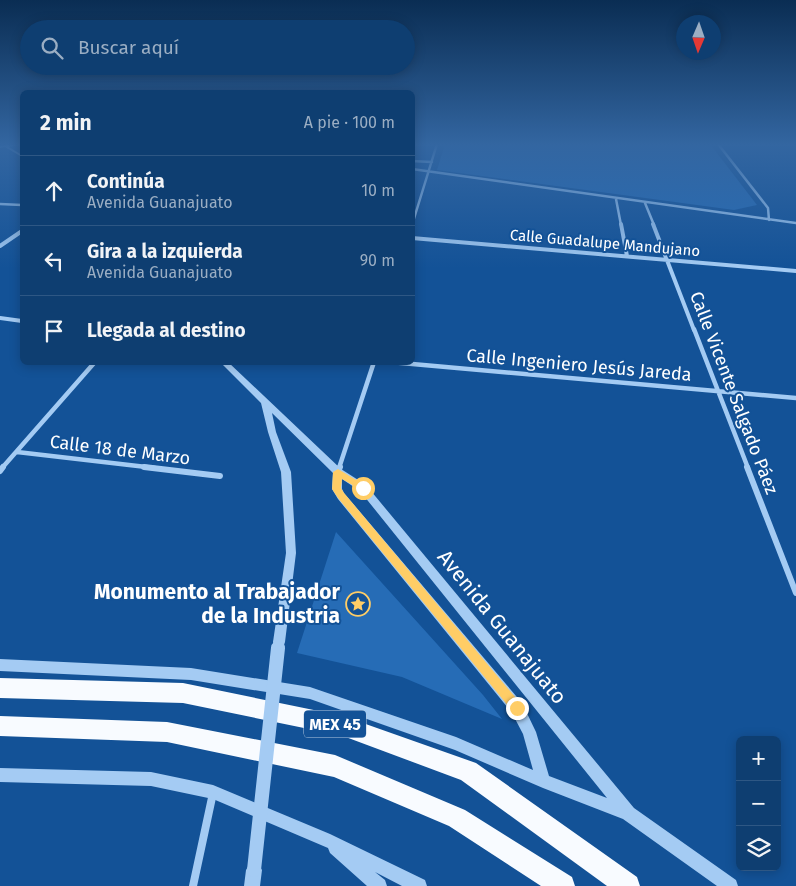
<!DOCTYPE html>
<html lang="es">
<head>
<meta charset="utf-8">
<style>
	:root { --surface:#0e3e71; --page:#1c4979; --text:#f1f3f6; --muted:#9baec3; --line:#2e5784 }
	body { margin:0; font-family:"Fira Sans",sans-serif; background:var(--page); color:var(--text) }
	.controls { position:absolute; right:15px; bottom:15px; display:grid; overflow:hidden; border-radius:8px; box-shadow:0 2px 12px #0003 }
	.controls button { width:45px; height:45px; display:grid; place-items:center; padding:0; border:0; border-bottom:1px solid var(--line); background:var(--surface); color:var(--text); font:25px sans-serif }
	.compass { position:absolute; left:676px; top:15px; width:45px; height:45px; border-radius:50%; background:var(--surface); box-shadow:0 2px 12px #0003; rotate:182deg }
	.stop { position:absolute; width:15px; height:15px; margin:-11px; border:4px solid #ffcd66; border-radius:50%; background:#fff }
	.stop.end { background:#ffcd66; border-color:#fff; box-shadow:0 1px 5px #0008 }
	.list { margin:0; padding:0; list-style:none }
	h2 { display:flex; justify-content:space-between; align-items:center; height:65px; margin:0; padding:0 20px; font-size:21px }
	h2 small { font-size:16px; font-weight:400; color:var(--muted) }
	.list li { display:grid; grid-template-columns:32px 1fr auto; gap:15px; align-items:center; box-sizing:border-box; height:70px; padding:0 20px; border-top:1px solid var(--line) }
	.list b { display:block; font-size:19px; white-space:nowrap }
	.list p { margin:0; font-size:16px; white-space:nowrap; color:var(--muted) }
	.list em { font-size:16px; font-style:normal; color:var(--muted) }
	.icon { flex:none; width:28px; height:28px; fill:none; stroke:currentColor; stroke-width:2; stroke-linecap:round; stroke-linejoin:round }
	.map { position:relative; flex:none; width:796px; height:886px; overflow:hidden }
	.search { position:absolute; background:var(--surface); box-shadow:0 2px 12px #0003; left:20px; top:20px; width:395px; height:55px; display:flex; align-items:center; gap:12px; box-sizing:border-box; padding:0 18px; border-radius:28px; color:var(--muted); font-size:19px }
	.panel { position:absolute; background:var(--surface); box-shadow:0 2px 12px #0003; left:20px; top:90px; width:395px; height:275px; border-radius:8px }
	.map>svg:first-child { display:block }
</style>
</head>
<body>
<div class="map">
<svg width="796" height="886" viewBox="0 0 796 886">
	<rect width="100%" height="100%" fill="#135297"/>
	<path fill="#266cb6" d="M445,144H710L757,205L734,210L437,170Z
		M336,532L483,695L502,719L402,677L297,653Z"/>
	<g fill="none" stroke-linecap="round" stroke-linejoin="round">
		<path stroke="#a4cbf3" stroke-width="2.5" d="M718,144L768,208L769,220
			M412,161L432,162
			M412,169L796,223
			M616,199L621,225
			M645,203L654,225
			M0,204L22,205
			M412,225L437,144"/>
		<path stroke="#a4cbf3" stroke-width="4" d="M621,224L627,256
			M653,224L694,330
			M412,238L796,271
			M0,246L22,231
			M0,318L22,321"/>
		<path stroke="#a4cbf3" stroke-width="4.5" d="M694,329L748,468
			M390,362L796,398
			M17,452L155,468
			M2,468L95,362
			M339,468L374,362"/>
		<path stroke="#a4cbf3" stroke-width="6" d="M144,467L220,476
			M747,467L796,593
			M0,471L3,467
			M338,472L340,467"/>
		<path stroke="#a4cbf3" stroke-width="8" d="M193,886L213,793"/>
		<path fill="#a4cbf3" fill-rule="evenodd" d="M9,144H21L9,147L22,155V157L5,147L0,148V146Z
			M220,362H228L341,469L366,485L634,808L736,880L738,886H717L623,819L543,788L455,750L310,699L191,680L0,671V659L191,668L310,687L456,737L533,770L523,734L512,713L338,499L332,489L333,473L272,413L276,432L291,472L296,553L285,642L283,646L279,648L275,646L273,642L286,553L281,472L268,432L261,403ZM342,479L360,491L607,798L549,776L536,732L522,703L344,493L342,489Z
			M0,768L151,772L213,785L330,834L425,880L427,886H402L375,872L385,880L387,886H367L330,853L328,848L213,799L151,786L0,782Z
			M254,862L259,865L262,870L260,886H244L246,870L249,865Z"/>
		<path fill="#f8fbff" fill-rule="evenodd" d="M0,678L183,683L343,716L476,763L637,877L640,886H607L461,780L343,736L183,703L0,698Z
			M0,716L167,722L335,755L465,810L572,877L575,886H541L449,826L334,777L167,742L0,736Z"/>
		<path stroke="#a4cbf3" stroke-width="11" d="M278,649L279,642"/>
		<path stroke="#a4cbf3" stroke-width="14" d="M254,870L278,648"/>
	</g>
	<linearGradient id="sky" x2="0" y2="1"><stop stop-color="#0a2d53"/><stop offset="0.54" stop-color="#3366a1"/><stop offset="1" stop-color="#3366a1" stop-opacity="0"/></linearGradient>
	<rect width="796" height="268" fill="url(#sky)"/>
	<path fill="#ffcd66" d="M338,469L366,486V490L363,491L342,479L341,488L344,493L521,704L523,708L521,712L517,714L513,712L338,498L332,489L333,472Z"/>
	<defs>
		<g id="sight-ring" transform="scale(1.25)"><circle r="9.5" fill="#135297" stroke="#ffcd66" stroke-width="1.5"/><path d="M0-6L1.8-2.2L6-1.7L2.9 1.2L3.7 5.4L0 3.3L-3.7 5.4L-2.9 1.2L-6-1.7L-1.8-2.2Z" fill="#ffcd66"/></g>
	</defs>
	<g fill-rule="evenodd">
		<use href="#sight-ring" x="358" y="604"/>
	</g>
	<g text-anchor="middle" stroke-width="4" stroke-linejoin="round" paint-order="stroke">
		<g font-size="15" fill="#fff" stroke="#135297">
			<text transform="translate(605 243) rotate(5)" y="5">Calle Guadalupe Mandujano</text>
		</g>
		<rect fill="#135297" stroke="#b8cbe0" stroke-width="1" x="304" y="710.5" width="62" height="27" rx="4"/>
		<g font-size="16" font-weight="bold" fill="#fff">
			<text x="335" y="730">MEX 45</text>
		</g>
		<g font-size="18" fill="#fff" stroke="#135297">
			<text transform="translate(579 365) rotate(5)" y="6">Calle Ingeniero Jesús Jareda</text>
			<text transform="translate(734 393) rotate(69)" y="6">Calle Vicente Salgado Páez</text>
			<text transform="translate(120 450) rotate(7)" y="6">Calle 18 de Marzo</text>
		</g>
		<g font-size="21" font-weight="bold" fill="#fff" stroke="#135297" text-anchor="end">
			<text x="340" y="599">Monumento al Trabajador<tspan x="340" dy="24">de la Industria</tspan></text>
		</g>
		<g font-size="21" fill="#fff" stroke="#135297">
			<text transform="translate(502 627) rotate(51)" y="7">Avenida Guanajuato</text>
		</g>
	</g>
</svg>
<div class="controls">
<button>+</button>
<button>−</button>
<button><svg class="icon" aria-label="layers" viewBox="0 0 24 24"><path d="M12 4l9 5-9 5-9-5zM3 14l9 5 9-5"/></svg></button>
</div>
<svg class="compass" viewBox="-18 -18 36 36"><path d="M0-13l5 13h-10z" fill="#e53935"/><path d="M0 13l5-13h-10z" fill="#9baec3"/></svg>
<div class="stop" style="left:363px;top:488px"></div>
<div class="stop end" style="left:517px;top:708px"></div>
<div class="search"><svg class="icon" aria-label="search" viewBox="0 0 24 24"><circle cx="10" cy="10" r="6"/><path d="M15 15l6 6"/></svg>Buscar aquí</div>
<section class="panel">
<h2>2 min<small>A pie · 100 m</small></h2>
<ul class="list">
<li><svg class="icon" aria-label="ahead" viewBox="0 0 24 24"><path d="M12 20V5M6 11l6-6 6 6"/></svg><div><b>Continúa</b><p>Avenida Guanajuato</p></div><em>10 m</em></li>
<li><svg class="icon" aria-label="left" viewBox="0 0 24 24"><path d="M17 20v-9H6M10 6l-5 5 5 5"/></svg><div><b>Gira a la izquierda</b><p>Avenida Guanajuato</p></div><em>90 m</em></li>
<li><svg class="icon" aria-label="arrive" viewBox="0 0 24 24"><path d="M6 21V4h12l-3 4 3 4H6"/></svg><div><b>Llegada al destino</b></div></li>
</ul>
</section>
</div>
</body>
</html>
